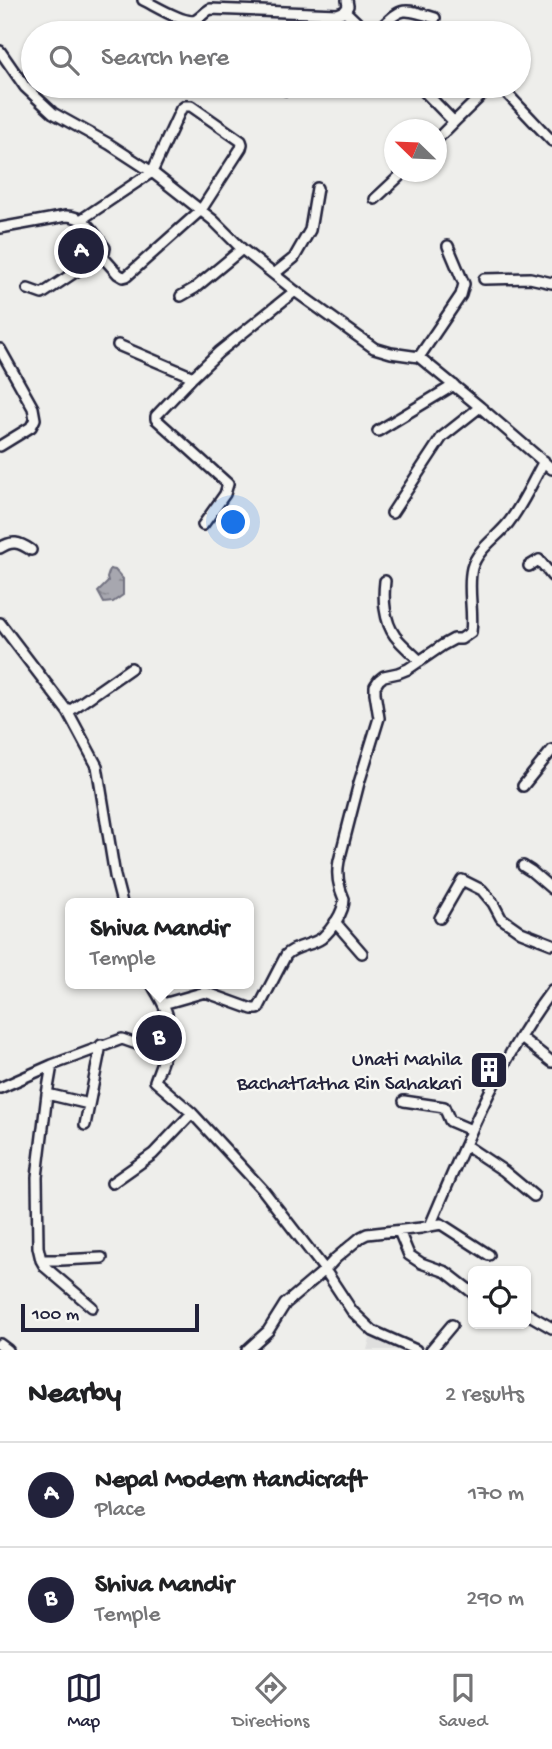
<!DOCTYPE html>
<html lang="en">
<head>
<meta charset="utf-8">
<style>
	:root { --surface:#fff; --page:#f2f2f2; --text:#202124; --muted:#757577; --line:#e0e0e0; --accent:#22223b }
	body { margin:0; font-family:"Gochi Hand",sans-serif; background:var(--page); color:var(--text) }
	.controls { position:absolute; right:21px; bottom:21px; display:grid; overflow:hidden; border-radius:10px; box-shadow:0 2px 5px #0004 }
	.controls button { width:63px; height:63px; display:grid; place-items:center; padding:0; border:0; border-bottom:2px solid var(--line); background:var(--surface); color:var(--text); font:35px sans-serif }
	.compass { position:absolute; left:384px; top:119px; width:63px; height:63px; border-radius:50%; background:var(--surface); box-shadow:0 2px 5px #0004; rotate:293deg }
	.scale { position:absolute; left:21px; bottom:18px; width:178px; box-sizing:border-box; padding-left:7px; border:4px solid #22223b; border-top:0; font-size:19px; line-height:24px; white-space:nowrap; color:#22223b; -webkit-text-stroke:5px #f6f6f2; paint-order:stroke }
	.you { position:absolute; left:234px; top:523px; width:24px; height:24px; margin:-18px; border:5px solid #fff; border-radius:50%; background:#1a73e8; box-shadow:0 0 0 10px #1a73e833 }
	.badge { display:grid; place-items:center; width:46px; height:46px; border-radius:50%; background:var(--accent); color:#fff; font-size:23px; font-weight:700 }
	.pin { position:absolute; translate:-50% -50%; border:4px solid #fff; box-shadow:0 2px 7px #0006 }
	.popup { position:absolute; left:65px; top:898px; width:189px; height:91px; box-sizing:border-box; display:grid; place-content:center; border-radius:10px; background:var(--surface); filter:drop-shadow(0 2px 5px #0005); font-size:23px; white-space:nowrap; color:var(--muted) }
	.popup b { font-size:26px; color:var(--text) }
	.popup::after { content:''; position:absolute; left:50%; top:100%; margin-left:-14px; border:14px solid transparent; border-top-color:var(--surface) }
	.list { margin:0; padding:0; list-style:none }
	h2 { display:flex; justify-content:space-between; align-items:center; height:91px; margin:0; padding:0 28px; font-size:30px }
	h2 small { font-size:23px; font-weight:400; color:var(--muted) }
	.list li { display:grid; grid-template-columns:46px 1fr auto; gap:21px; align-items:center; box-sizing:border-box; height:105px; padding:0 28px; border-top:2px solid var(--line) }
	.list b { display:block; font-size:26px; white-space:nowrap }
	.list p { margin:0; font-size:23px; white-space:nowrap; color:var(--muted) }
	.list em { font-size:23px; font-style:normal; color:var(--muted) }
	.icon { flex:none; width:38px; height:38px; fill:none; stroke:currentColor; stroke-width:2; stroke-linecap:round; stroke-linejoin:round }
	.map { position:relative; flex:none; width:552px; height:1350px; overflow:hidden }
	.search { position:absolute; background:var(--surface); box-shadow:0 2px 5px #0004; left:21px; right:21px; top:21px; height:77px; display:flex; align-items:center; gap:18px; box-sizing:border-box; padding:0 24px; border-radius:38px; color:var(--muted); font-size:26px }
	.sheet { height:301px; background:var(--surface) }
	nav { display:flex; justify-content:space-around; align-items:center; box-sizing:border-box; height:98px; border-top:2px solid var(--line); background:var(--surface); font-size:19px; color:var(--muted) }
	nav a { display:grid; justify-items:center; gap:4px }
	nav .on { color:var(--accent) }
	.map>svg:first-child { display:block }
</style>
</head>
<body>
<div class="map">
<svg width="552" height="1350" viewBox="0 0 552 1350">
	<defs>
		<pattern id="water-ripples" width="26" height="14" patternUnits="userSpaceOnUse" patternTransform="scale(1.75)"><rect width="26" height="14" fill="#a7a7af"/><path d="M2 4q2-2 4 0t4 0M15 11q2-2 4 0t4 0" fill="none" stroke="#888890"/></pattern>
	</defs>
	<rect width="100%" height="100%" fill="#eeeeeb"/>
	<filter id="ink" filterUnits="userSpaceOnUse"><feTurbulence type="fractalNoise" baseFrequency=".0143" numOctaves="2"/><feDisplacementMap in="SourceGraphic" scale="14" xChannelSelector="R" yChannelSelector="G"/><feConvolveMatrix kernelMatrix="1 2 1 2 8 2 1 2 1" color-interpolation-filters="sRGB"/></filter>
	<g filter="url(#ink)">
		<path fill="#dfdfde" d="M370,1339H384L407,1350H367Z"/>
		<path fill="url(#water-ripples)" stroke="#727281" stroke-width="2" d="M110,569L115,570L123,579V595L113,602L104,603L98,592L108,582L107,578Z"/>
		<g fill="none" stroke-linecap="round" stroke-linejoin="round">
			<g stroke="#22223b" stroke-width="14">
				<path id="minor" d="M143,0C154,5 185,25 196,20C201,17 205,12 210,9L338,14L345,11
					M347,0L348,6L345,11L368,33
					M196,20L198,33
					M375,33C402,8 399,6 435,18
					M0,51L25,87L53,113L109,144L152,172L213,220L242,249L295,291L374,348L391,353L419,357L480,407L552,469
					M279,86L286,90
					M419,86L454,122L436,140
					M500,86L552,141
					M454,122L491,86
					M375,199L404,172
					M82,219L152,172L181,109L185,106H191L241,141L242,144L241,148L201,210L127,276L123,277L118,274L101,255
					M0,228L66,216C86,216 94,233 105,248L104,253L42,294L28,289
					M274,274L294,258L310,230L317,188
					M484,279L530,278L552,283
					M181,296L195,288L242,249
					M118,345L193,377L219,352L295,291
					M0,349L33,408L35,419L31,427L0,446
					M419,357L461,295L464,284L448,246
					M193,377L156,416V419L228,484L225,494L203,525
					M378,431L454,385
					M392,513L442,437L480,407
					M0,548C12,540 19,542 31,550
					M529,566L539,560L552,576
					M385,581C383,598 384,621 395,636C402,645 412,653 420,661
					M0,623L68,712L97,766L115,876L122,903
					M68,712L131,668
					M523,786L552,750
					M523,866L531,871L552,889
					M440,918L462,880L482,890L493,903L501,918L521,932L552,944
					M335,922L362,953
					M152,984C157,994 164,1003 167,1014C174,1036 162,1061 155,1081L192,1113L263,1190L325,1270L352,1311L373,1331L416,1350
					M163,1004L205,992L252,1009H258L286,955C296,945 311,946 322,938C331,930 344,913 344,899C343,896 341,892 340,888C337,878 337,871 339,861L359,783L379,718L375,693V686L379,680L384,676L398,673L408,669L443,645L454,639H461L471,632C474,611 467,588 472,568C477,549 498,537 509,522C523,504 533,481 544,461
					M520,1037L552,1062
					M52,1065L47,1094L37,1177L38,1247L41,1260L45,1267L92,1307
					M0,1088L52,1065L122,1039L165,1054
					M47,1094L89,1104
					M404,1101L444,1107L450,1121L471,1130
					M85,1125L101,1045
					M465,1145L504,1171L534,1196
					M112,1183L153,1154L192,1113
					M430,1226L441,1224L489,1255
					M399,1231L409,1255L421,1263L446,1272L473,1293
					M41,1260H61L102,1258
					M526,1313L552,1328
					M0,1344L8,1350
					M247,1350L268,1331L285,1304L325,1270L336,1258L361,1237L367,1234L421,1228L430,1226C465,1144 498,1061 552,990
					M431,1350L452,1325"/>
			</g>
			<use href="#minor" stroke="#f6f6f2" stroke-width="9"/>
		</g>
	</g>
	<defs>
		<g id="building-square" transform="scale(2.0125)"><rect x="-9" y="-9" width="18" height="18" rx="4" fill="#22223b" stroke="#f6f6f2"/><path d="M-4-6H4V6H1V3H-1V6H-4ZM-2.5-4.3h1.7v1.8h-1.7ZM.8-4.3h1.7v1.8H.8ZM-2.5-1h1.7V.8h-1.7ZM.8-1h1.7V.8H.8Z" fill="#fff"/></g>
	</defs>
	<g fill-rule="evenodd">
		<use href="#building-square" x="489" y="1070"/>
	</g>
	<g text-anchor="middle" stroke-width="5" stroke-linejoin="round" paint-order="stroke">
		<g font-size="21" fill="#22223b" stroke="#f6f6f2" text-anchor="end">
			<text x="462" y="1065">Unati Mahila<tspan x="462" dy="24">BachatTatha Rin Sahakari</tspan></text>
		</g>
	</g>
</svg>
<div class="controls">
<button><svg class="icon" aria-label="locate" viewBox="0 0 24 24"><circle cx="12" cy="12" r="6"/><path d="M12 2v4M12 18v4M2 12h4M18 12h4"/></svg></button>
</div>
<svg class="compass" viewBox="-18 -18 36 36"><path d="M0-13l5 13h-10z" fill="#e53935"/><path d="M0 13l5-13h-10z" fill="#757577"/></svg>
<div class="scale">100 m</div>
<div class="you"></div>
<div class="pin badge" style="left:81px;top:251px">A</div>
<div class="pin badge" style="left:159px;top:1038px">B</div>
<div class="popup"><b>Shiva Mandir</b>Temple</div>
<div class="search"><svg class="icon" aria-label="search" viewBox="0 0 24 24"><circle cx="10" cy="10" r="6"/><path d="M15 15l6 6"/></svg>Search here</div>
</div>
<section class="sheet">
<h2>Nearby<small>2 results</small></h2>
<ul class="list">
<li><span class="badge">A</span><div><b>Nepal Modern Handicraft</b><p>Place</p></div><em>170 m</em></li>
<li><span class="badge">B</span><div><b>Shiva Mandir</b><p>Temple</p></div><em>290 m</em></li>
</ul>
</section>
<nav>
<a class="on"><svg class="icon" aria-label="map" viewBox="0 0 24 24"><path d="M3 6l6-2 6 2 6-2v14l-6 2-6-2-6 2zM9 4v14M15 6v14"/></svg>Map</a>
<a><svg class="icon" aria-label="directions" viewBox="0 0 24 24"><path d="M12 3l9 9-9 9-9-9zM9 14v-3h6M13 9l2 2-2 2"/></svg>Directions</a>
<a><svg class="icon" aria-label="saved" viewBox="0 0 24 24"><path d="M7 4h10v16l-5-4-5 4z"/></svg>Saved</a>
</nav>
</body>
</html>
